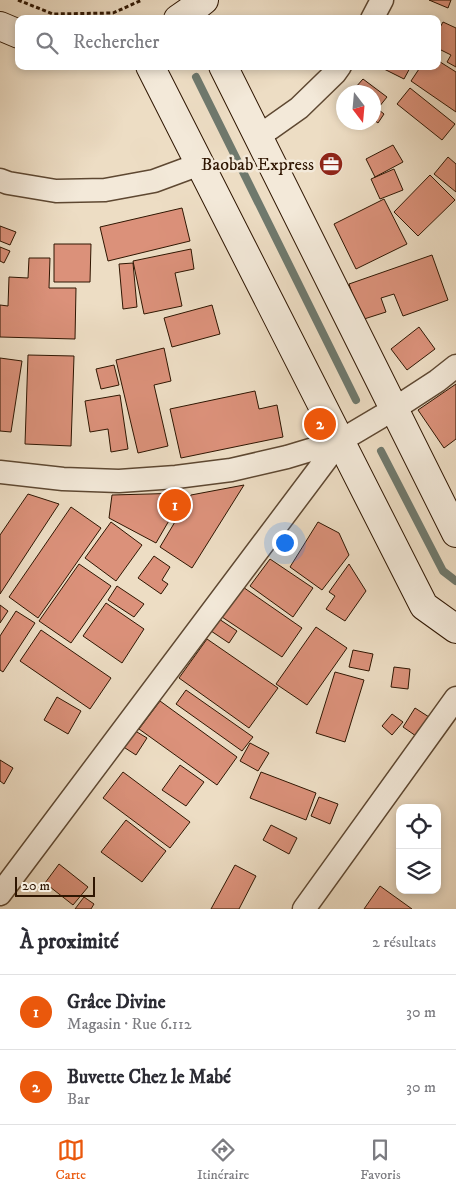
<!DOCTYPE html>
<html lang="fr">
<head>
<meta charset="utf-8">
<style>
	:root { --surface:#fff; --page:#f7f7f7; --text:#2b2b33; --muted:#7c7c81; --line:#e1e1e2; --accent:#ea580c }
	body { margin:0; font-family:"IM FELL DW Pica",serif; background:var(--page); color:var(--text) }
	.controls { position:absolute; right:15px; bottom:15px; display:grid; overflow:hidden; border-radius:10px; box-shadow:0 2px 8px #0003 }
	.controls button { width:45px; height:45px; display:grid; place-items:center; padding:0; border:0; border-bottom:1px solid var(--line); background:var(--surface); color:var(--text); font:25px sans-serif }
	.compass { position:absolute; left:336px; top:85px; width:45px; height:45px; border-radius:50%; background:var(--surface); box-shadow:0 2px 8px #0003; rotate:164deg }
	.scale { position:absolute; left:15px; bottom:12px; width:80px; box-sizing:border-box; padding-left:5px; border:2px solid #2f1602; border-top:0; font-size:14px; line-height:18px; white-space:nowrap; color:#2f1602; -webkit-text-stroke:4px #f3e9d9; paint-order:stroke }
	.you { position:absolute; left:284px; top:542px; width:18px; height:18px; margin:-12px; border:4px solid #fff; border-radius:50%; background:#1a73e8; box-shadow:0 0 0 8px #1a73e833 }
	.badge { display:grid; place-items:center; width:32px; height:32px; border-radius:50%; background:var(--accent); color:#fff; font-size:16px; font-weight:700 }
	.pin { position:absolute; translate:-50% -50%; border:2px solid #fff; box-shadow:0 1px 5px #0006 }
	.list { margin:0; padding:0; list-style:none }
	h2 { display:flex; justify-content:space-between; align-items:center; height:65px; margin:0; padding:0 20px; font-size:21px }
	h2 small { font-size:16px; font-weight:400; color:var(--muted) }
	.list li { display:grid; grid-template-columns:32px 1fr auto; gap:15px; align-items:center; box-sizing:border-box; height:75px; padding:0 20px; border-top:1px solid var(--line) }
	.list b { display:block; font-size:19px; white-space:nowrap }
	.list p { margin:0; font-size:16px; white-space:nowrap; color:var(--muted) }
	.list em { font-size:16px; font-style:normal; color:var(--muted) }
	.icon { flex:none; width:28px; height:28px; fill:none; stroke:currentColor; stroke-width:2; stroke-linecap:round; stroke-linejoin:round }
	.map { position:relative; flex:none; width:456px; height:909px; overflow:hidden }
	.search { position:absolute; background:var(--surface); box-shadow:0 2px 8px #0003; left:15px; right:15px; top:15px; height:55px; display:flex; align-items:center; gap:12px; box-sizing:border-box; padding:0 18px; border-radius:10px; color:var(--muted); font-size:19px }
	.sheet { height:215px; background:var(--surface) }
	nav { display:flex; justify-content:space-around; align-items:center; box-sizing:border-box; height:70px; border-top:1px solid var(--line); background:var(--surface); font-size:14px; color:var(--muted) }
	nav a { display:grid; justify-items:center; gap:2px }
	nav .on { color:var(--accent) }
	.map>svg:first-child { display:block }
</style>
</head>
<body>
<div class="map">
<svg width="456" height="909" viewBox="0 0 456 909">
	<rect width="100%" height="100%" fill="#edddc4"/>
	<filter id="stains"><feTurbulence type="fractalNoise" baseFrequency=".004" numOctaves="4"/><feColorMatrix values="0 0 0 0 .2 0 0 0 0 .09 0 0 0 0 .02 0 0 0 .5 -.17"/></filter>
	<radialGradient id="worn" r=".72"><stop offset=".6" stop-color="#630" stop-opacity="0"/><stop offset="1" stop-color="#630" stop-opacity=".3"/></radialGradient>
	<g fill="none" stroke-linecap="round" stroke-linejoin="round">
		<path stroke="#6f796d" stroke-width="8" d="M196,77L356,400
			M381,451L443,571L456,581"/>
	</g>
	<path fill="#db917a" stroke="#2f1602" d="M429,0H451L448,8Z
		M443,22L456,28V67L447,62L451,55L437,48V33Z
		M437,60L456,72V112L411,81L421,66H437Z
		M378,66H411L404,79Z
		M363,79L387,97L379,107L374,103V92H361L355,88Z
		M410,88L455,124L442,140L397,104Z
		M374,106L384,114L378,123L374,120Z
		M393,145L403,162L375,177L366,159Z
		M448,157L456,164V192L434,174Z
		M394,169L403,190L380,199L371,179Z
		M430,175L455,200L418,236L394,212Z
		M384,199L407,244L356,269L334,224Z
		M182,208L190,241L108,261L100,227Z
		M0,226L16,232L10,245L0,241Z
		M54,244H91L90,282H54Z
		M0,247L10,251L4,263L0,261Z
		M191,249L194,269L175,273L182,306L144,314L133,261Z
		M432,255L448,300L403,316L394,294L381,298L386,312L361,320L349,284Z
		M29,258H50L49,288H76L75,339L0,337V305L8,306L9,277L28,278Z
		M133,263L137,307L123,309L119,264Z
		M212,305L220,334L172,347L164,318Z
		M419,327L435,349L407,370L391,349Z
		M164,348L171,381L154,385L168,446L138,453L116,360Z
		M28,355L74,356L71,446L25,444Z
		M0,358L22,361L11,432L0,431Z
		M114,365L119,385L101,389L96,369Z
		M456,384V439L444,448L418,410Z
		M255,391L259,409L277,405L283,437L181,458L170,409Z
		M120,395L128,449L111,452L108,429L90,432L85,401Z
		M244,485L192,568L160,547L191,495Z
		M185,493L156,543L109,518L112,495Z
		M28,494L59,504L0,594V535Z
		M71,507L101,528L38,618L9,597Z
		M111,522L142,545L116,581L85,558Z
		M318,522L339,533L349,555L322,590L290,567Z
		M154,556L170,567L162,580L168,584L161,594L138,578Z
		M270,559L313,588L293,617L250,586Z
		M79,564L111,586L71,643L39,621Z
		M349,564L366,591L345,621L326,609L335,596L329,592Z
		M240,585L302,628L282,657L219,615Z
		M117,586L144,604L134,617L108,600Z
		M106,603L144,629L122,663L83,636Z
		M0,605L8,611L0,623Z
		M16,611L35,623L3,672L0,670V636Z
		M219,619L237,631L229,643L211,631Z
		M316,627L347,648L307,705L276,684Z
		M41,630L111,678L90,709L20,661Z
		M207,639L278,688L249,728L179,678Z
		M353,650L373,654L369,671L349,667Z
		M394,667L410,669L408,689L391,687Z
		M335,672L364,680L345,742L316,733Z
		M186,690L253,737L242,751L176,704Z
		M57,697L81,711L68,734L44,720Z
		M160,701L237,757L217,785L139,729Z
		M415,708L429,717L416,736L403,727Z
		M392,714L403,722L392,735L382,726Z
		M132,729L147,738L136,755L122,746Z
		M250,743L269,753L258,771L240,761Z
		M0,760L13,768L4,784L0,781Z
		M180,765L204,782L186,806L162,790Z
		M123,772L190,822L170,848L103,798Z
		M261,772L316,793L306,820L250,798Z
		M319,797L338,804L330,824L311,816Z
		M126,820L166,851L142,882L101,852Z
		M271,825L297,838L289,854L263,840Z
		M59,864L88,887L73,905L45,883Z
		M235,865L256,876L239,909H211Z
		M380,886L412,909H364Z
		M84,897L94,904L91,909H75Z"/>
	<g fill="none" stroke-linecap="round" stroke-linejoin="round">
		<g stroke="#5e4832" stroke-width="25">
			<path id="street" d="M372,19L382,0
				M258,137L299,108L335,73L340,66
				M0,180L8,183L56,191L105,190L154,181L200,164
				M0,472L63,479L119,481L176,477L231,470L287,457L340,441L394,409L437,381L456,366
				M0,894L340,441
				M304,909L456,698"/>
		</g>
		<g stroke="#2f1602" stroke-width="30">
			<path id="secondary" d="M178,19L194,8L204,0
				M0,26L19,34
				M150,66L424,606L456,629
				M223,66L456,533"/>
		</g>
		<path stroke="#2f1602" stroke-width="3" stroke-dasharray="4 2.5" stroke-linecap="butt" d="M18,0L53,14L113,13L142,0"/>
		<use href="#street" stroke="#f3e9d9" stroke-width="22"/>
		<use href="#secondary" stroke="#f3e9d9" stroke-width="28"/>
	</g>
	<defs>
		<g id="office-disc" transform="scale(1.25)"><circle r="9.5" fill="#8f2418" stroke="#f3e9d9"/><path d="M-6-3h4V-5.5h4V-3h4V5H-6ZM-1-4.5V-3h2v-1.5ZM-6 0V1H6V0Z" fill="#fff"/></g>
	</defs>
	<g fill-rule="evenodd">
		<use href="#office-disc" x="331" y="164"/>
	</g>
	<g text-anchor="middle" stroke-width="5" stroke-linejoin="round" paint-order="stroke">
		<g font-size="18" fill="#2f1602" stroke="#f3e9d9" text-anchor="end">
			<text x="314" y="170">Baobab Express</text>
		</g>
	</g>
	<rect width="100%" height="100%" filter="url(#stains)"/>
	<rect width="100%" height="100%" fill="url(#worn)"/>
</svg>
<div class="controls">
<button><svg class="icon" aria-label="locate" viewBox="0 0 24 24"><circle cx="12" cy="12" r="6"/><path d="M12 2v4M12 18v4M2 12h4M18 12h4"/></svg></button>
<button><svg class="icon" aria-label="layers" viewBox="0 0 24 24"><path d="M12 4l9 5-9 5-9-5zM3 14l9 5 9-5"/></svg></button>
</div>
<svg class="compass" viewBox="-18 -18 36 36"><path d="M0-13l5 13h-10z" fill="#e53935"/><path d="M0 13l5-13h-10z" fill="#7c7c81"/></svg>
<div class="scale">20 m</div>
<div class="you"></div>
<div class="pin badge" style="left:175px;top:505px">1</div>
<div class="pin badge" style="left:320px;top:424px">2</div>
<div class="search"><svg class="icon" aria-label="search" viewBox="0 0 24 24"><circle cx="10" cy="10" r="6"/><path d="M15 15l6 6"/></svg>Rechercher</div>
</div>
<section class="sheet">
<h2>À proximité<small>2 résultats</small></h2>
<ul class="list">
<li><span class="badge">1</span><div><b>Grâce Divine</b><p>Magasin · Rue 6.112</p></div><em>30 m</em></li>
<li><span class="badge">2</span><div><b>Buvette Chez le Mabé</b><p>Bar</p></div><em>30 m</em></li>
</ul>
</section>
<nav>
<a class="on"><svg class="icon" aria-label="map" viewBox="0 0 24 24"><path d="M3 6l6-2 6 2 6-2v14l-6 2-6-2-6 2zM9 4v14M15 6v14"/></svg>Carte</a>
<a><svg class="icon" aria-label="directions" viewBox="0 0 24 24"><path d="M12 3l9 9-9 9-9-9zM9 14v-3h6M13 9l2 2-2 2"/></svg>Itinéraire</a>
<a><svg class="icon" aria-label="saved" viewBox="0 0 24 24"><path d="M7 4h10v16l-5-4-5 4z"/></svg>Favoris</a>
</nav>
</body>
</html>
